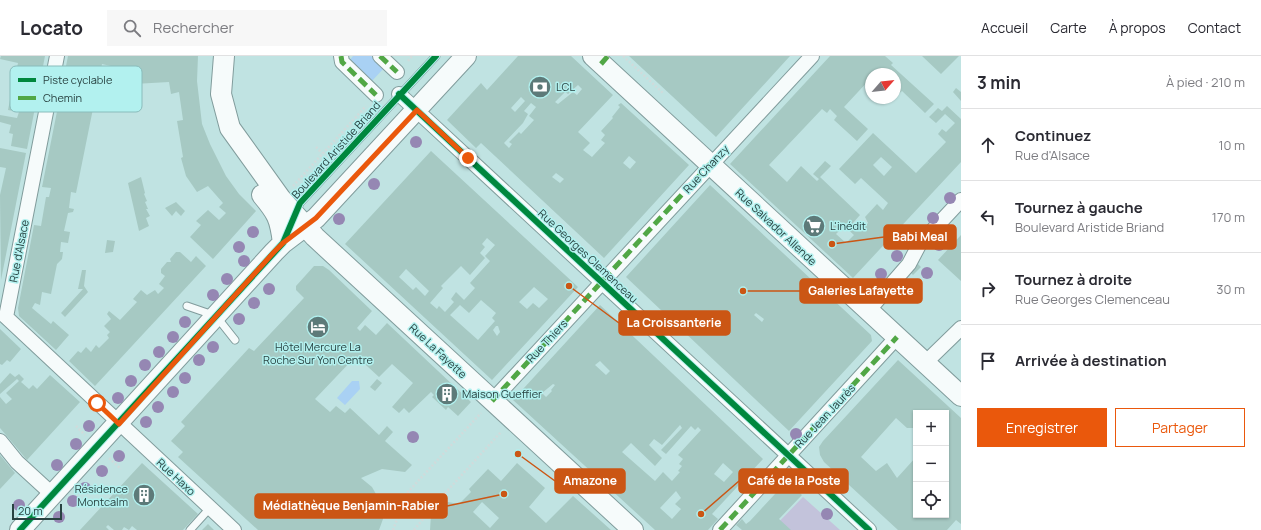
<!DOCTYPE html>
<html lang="fr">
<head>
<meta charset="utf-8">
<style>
	:root { --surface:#fff; --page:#f7f7f7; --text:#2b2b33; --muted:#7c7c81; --line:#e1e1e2; --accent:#ea580c }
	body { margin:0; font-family:Manrope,sans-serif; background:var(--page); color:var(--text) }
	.controls { position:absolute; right:12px; bottom:12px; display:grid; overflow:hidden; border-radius:0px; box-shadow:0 1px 3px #0004 }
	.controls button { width:36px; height:36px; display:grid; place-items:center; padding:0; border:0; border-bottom:1px solid var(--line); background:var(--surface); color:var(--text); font:20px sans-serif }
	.compass { position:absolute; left:865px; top:12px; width:36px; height:36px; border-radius:50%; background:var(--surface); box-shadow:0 1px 3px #0004; rotate:62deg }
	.scale { position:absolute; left:12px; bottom:10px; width:50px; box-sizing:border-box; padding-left:4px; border:2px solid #284241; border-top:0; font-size:11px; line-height:14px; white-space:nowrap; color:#284241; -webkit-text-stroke:3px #b2f1ef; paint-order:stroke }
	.stop { position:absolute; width:12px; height:12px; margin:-9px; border:3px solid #ea580c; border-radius:50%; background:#fff }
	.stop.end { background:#ea580c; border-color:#fff; box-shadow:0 1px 4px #0008 }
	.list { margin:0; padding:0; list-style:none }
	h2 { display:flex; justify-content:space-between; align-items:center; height:52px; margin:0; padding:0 16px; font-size:17px }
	h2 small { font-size:13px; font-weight:400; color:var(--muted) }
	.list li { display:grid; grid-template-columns:26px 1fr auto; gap:12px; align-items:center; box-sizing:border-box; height:72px; padding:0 16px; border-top:1px solid var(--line) }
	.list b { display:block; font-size:15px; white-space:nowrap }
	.list p { margin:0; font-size:13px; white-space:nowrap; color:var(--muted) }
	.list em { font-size:13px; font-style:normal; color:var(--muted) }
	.actions { display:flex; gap:8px; padding:12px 16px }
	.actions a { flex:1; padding:9px 0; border:1px solid var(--accent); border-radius:0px; text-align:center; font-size:14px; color:var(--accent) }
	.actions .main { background:var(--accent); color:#fff }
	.icon { flex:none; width:22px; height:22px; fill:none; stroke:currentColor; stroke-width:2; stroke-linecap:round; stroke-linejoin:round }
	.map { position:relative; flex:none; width:961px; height:474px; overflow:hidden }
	header { display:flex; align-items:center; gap:24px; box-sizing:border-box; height:56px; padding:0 20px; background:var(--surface); border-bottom:1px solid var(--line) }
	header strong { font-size:19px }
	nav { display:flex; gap:22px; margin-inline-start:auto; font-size:14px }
	.search { width:280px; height:36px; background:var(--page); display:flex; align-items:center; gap:10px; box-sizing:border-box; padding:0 14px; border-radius:0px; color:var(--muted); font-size:15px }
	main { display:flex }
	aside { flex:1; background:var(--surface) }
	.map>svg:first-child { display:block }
</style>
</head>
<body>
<header>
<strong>Locato</strong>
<div class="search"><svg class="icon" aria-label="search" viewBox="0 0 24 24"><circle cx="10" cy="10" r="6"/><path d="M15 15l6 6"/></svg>Rechercher</div>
<nav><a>Accueil</a><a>Carte</a><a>À propos</a><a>Contact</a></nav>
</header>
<main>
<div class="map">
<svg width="961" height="474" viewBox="0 0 961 474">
	<rect width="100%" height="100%" fill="#c0e3e2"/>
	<path fill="#c3c3db" d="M803,441L840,474H771Z"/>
	<path fill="#a9d1f4" d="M353,0H371L384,12L371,26L349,5Z
		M352,325H359L360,333L345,349L337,342Z"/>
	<path fill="#a6c9c3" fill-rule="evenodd" d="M1,0H45L27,93L11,90L13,78L9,77L11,69L0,66V59L17,62L19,56L8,54L10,44L14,26L24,28L25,26L20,25V22L12,20L13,15L16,16L18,7L0,3Z
		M68,0H198L197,25L202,68L210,88L226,120L239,138L256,155L213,203L190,181L201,169L196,165L208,154L219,164L226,157L219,151L223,147L208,130L197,136L186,120L181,102L183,101L177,65L183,64L179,36L171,38L169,26L134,28L137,16L102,8L76,137L71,136L69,152L74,153L73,156L68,157L64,175L70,176L68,187L61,186L60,196H63L62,203L57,208L51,238L42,236L40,249L35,247L32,252L51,268L53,265L69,279L56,294L19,260L18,252L34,169L41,170L46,141H49L51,132L42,131Z
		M518,0H571L613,39L578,76L590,87L583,94L592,101L605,87L601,84L605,79L601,75L613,62L612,61L620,51L618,49L621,47L689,109L604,202L481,87L476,92L447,64L481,27L487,34ZM578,29L582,33L577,39L573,36L558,48L555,46L565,36L568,38ZM521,41L525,45L515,56L511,52ZM531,47L536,51L529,60L534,64L521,78L519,76L509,86L512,88L509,92L504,87L523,67L528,58L524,55ZM629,100L636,106L630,113L623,107ZM556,117L564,123L560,127L552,121Z
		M629,0H790L716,81Z
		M830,0H885L893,7L891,9L934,48L925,57L902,35L895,41V18H884L878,13L874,18H871V22L844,51L868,73L857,85L834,64L837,60L830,53L827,57L822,53L769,109L787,126L801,110L817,125L819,123L813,118L825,105L831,110L820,121L860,159L853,167L861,174L868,167L865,161L877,148L883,154L888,147L861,122L855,128L839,113L873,77L916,117L946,86L938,78L942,73L946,76L955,67L945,58L936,67L929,61L938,52L942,55L947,50L961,63V106L853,222L730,108ZM881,101L892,111L884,120L873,109ZM844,170L854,179L846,187L836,178Z
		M922,0H959L941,18Z
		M956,32L961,36V45L953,36Z
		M0,92L26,97L1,224L0,139L6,112L0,111Z
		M431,95L578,231L492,324L345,188ZM487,182L495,189L485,200L490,205L470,227L475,232L464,244L456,236L451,243L454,246L445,256L439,250L437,253L430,247L443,232L441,230L461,210L470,219L485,202L480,197L485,191L482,188ZM406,213L429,235L425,240L416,231L413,234L399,221ZM534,231L548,243L539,252L533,247L527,253L519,246ZM481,244L496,257L492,262L495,265L478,284L450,259L460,249L469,257ZM496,270H498L500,276L497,280L493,274Z
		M141,121L145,137L144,138L147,145L145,146L148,153H146L150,160L146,162L149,170L139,175L128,127Z
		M710,129L871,279L872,285L789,375L626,221ZM756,257L764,263L762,266L754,259Z
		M176,146L185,155L181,160L176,155L172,160L165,152Z
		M961,179V225L938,204Z
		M107,184L115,185L113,196L105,197Z
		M176,196H180L191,206L196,200L206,210L95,330L69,305L78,295L81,297L86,291L91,296L96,289L99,292L109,282L107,279L110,276L104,270L111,263L107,258L109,255L120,264L137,246L133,243L141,234L147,239L155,234L158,238L164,232L159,228L165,220L161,217V213L167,206H171L170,203Z
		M918,208L921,211L913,219L911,217Z
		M314,210H323L329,214L372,255L357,272L360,275L365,269L376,279L387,267L471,346L458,360L448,351L446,354L432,341L434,339L431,336L409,357L404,352L399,357L392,351L413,327L392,308L379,321L356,300L315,343L330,356L336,350L345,357L350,352L379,379L387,370L393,376L385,385L412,409L405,416L382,413L361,422L372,431L381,447L383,463L379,474H258L178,401L183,396L171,385L185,370L181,366L249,292L254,295L304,242L296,234V230Z
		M82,214H86L84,230L88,236L65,261L61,257L83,233H78Z
		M600,249L763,403L712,458L718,463L708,474H655L513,344ZM600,305L610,315L606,319L595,309ZM553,328L555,329L551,334L552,335L546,341L542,337ZM680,369L682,372L661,394L666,398L691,370L695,374L698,371L701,374L678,399L683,403L679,408L682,410L678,415L680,416L672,425L663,416L655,425L622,396L631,387L655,410L662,402L649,389L654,383L662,389ZM723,407L733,416L724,426L714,418ZM676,435L681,442L675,448L681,453L672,463L660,452Z
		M0,273L21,293L10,306L7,304L2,309L0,308Z
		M898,304L961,362V468L956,464L947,474H898L824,406L820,399L819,391L823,385ZM916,357H946V459H916V401L897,422L887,407L876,415L861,401L896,362L907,372H916Z
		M10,317L15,321L19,318L24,323L21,326L29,333L33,329L37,333L50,319L80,346L27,404L0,372V341L6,348L12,343L6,337L19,325L17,323L0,338V328Z
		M377,323L382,327L375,335L370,331Z
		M0,399L15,417L0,433Z
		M142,407L198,458L183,474H137L132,470L129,474L124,471L122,474H114L108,469L106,471L109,474H80Z
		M517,407L545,432L529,451L546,467L573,440L611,474H430L431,459L436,451L448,446L459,448L471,436L469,433L488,413L501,425ZM482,446L499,462L490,472L473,456Z
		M787,425L802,439L779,463L791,474H742L736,469L742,463L746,468L750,465Z
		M208,468L214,474H202Z"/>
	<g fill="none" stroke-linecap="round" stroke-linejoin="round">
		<g stroke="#819c9c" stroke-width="9">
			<path id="lane" d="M296,156L300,147L436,0
				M187,250L216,260L235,284
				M190,474L210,452"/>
		</g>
		<g stroke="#819c9c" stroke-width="16">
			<path id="street" d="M57,0L6,261L234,474
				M341,0L342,6L376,39
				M380,0L397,16
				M399,38L869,474
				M868,255L909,208L919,189L961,144
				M925,307L961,272
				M492,345L812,0
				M0,385L17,406L53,439
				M720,474L897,281"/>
		</g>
		<g stroke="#819c9c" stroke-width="22">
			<path id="secondary" d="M224,0L221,38L230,72L281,143L315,181L633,474
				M593,0L961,340
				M262,139C277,157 280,162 283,187
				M20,474L274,196L283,187L316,162L466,0"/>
		</g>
		<path stroke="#d0dbdb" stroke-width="2.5" stroke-dasharray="2 2" stroke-linecap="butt" d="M623,0L663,37
			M408,5L412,0
			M316,91L322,97
			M293,130L366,50
			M76,370L85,379
			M109,402L121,413
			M393,474L407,437L481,357
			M414,474L438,445L501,376"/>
		<use href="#lane" stroke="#f6fbfb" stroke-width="7"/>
		<use href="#street" stroke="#f6fbfb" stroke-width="14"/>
		<use href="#secondary" stroke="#f6fbfb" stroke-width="20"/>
		<path stroke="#51a746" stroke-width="5" stroke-dasharray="10 5" stroke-linecap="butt" d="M341,0L342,6L376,39
			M380,0L397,16
			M601,8L608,0
			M492,345L710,108
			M720,474L897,281"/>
		<g stroke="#b2f1ef" stroke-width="8">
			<path id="cycleway" d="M399,38L869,474
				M20,474L283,187L300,147L436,0"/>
		</g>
		<use href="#cycleway" stroke="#00873e" stroke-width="6"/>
	</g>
	<g fill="#9587b3">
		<circle cx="416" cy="86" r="6"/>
		<circle cx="374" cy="128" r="6"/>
		<circle cx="950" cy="142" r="6"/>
		<circle cx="933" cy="162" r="6"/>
		<circle cx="339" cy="163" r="6"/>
		<circle cx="253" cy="176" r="6"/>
		<circle cx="939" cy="189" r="6"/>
		<circle cx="239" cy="191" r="6"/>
		<circle cx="897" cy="200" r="6"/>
		<circle cx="244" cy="205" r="6"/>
		<circle cx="927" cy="217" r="6"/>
		<circle cx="881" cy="218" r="6"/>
		<circle cx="227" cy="223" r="6"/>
		<circle cx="269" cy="233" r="6"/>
		<circle cx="213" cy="239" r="6"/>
		<circle cx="254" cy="247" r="6"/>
		<circle cx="239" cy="263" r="6"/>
		<circle cx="185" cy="266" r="6"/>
		<circle cx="173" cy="281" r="6"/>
		<circle cx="213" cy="291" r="6"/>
		<circle cx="159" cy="296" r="6"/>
		<circle cx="199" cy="304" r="6"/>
		<circle cx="145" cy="309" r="6"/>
		<circle cx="185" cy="322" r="6"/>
		<circle cx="131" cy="325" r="6"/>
		<circle cx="173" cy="336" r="6"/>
		<circle cx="118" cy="342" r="6"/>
		<circle cx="158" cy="351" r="6"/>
		<circle cx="146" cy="366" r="6"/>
		<circle cx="89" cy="370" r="6"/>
		<circle cx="796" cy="378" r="6"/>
		<circle cx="413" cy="381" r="6"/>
		<circle cx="76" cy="388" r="6"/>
		<circle cx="119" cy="400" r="6"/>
		<circle cx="57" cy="409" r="6"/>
		<circle cx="102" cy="415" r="6"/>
		<circle cx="85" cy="432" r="6"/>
		<circle cx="73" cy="445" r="6"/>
		<circle cx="19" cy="449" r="6"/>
		<circle cx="827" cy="458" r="6"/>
		<circle cx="59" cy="461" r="6"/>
	</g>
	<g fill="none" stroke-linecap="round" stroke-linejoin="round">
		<path stroke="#ea580c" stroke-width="5" d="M97,347L119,368L274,196L283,187L316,162L417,54L468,102"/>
	</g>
	<defs>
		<g id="bank-disc" transform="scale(1.15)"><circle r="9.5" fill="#5d7a79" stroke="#b2f1ef"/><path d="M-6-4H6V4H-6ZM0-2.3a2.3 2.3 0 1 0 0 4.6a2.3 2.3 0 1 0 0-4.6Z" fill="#fff"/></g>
		<g id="supermarket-disc" transform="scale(1.15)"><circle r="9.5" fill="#5d7a79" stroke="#b2f1ef"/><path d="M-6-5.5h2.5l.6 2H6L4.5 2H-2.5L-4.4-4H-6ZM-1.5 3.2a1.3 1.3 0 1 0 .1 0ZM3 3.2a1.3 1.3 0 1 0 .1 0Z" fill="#fff"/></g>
		<g id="hotel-disc" transform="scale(1.15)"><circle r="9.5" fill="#5d7a79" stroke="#b2f1ef"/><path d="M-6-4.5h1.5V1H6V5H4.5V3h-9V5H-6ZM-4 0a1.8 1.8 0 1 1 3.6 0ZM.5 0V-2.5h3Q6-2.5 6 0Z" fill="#fff"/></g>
		<g id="building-disc" transform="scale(1.15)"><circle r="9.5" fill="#5d7a79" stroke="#b2f1ef"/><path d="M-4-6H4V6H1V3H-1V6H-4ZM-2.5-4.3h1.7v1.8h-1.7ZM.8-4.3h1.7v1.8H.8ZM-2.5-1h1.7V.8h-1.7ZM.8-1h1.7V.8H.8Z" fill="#fff"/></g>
	</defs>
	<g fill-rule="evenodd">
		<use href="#bank-disc" x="540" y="31"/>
		<use href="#supermarket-disc" x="814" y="170"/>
		<use href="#hotel-disc" x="318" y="271"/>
		<use href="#building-disc" x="447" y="338"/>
		<use href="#building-disc" x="144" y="439"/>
	</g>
	<g text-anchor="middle" stroke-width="3" stroke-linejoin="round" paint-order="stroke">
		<g font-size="11" fill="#284241" stroke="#b2f1ef" text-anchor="start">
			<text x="556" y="35">LCL</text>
			<text x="830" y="174">L'inédit</text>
			<text x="318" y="295" text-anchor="middle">Hôtel Mercure La<tspan x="318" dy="13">Roche Sur Yon Centre</tspan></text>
			<text x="462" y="342">Maison Gueffier</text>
			<text x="128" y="437" text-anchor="end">Résidence<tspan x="128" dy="13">Montcalm</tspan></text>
		</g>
		<g font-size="11" fill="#284241" stroke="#b2f1ef">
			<text transform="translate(336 94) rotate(-48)" y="4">Boulevard Aristide Briand</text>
			<text transform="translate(706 113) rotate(-47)" y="4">Rue Chanzy</text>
			<text transform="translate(776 171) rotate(43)" y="4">Rue Salvador Allende</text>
			<text transform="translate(19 195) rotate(-79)" y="4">Rue d'Alsace</text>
			<text transform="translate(588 200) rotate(43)" y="4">Rue Georges Clemenceau</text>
			<text transform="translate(547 285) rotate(-47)" y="4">Rue Thiers</text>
			<text transform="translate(438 295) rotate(43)" y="4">Rue La Fayette</text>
			<text transform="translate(825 360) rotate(-47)" y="4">Rue Jean Jaurès</text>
			<text transform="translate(176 421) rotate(43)" y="4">Rue Haxo</text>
		</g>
	</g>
	<rect x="10" y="10" width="132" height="46" rx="6" fill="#b2f1ef" stroke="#89bcbb" stroke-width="1"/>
	<rect x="18" y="22" width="18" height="4" fill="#00873e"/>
	<rect x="18" y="40" width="18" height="4" fill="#51a746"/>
	<g font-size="11" fill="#284241">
		<text x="43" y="28">Piste cyclable</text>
		<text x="43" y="46">Chemin</text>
	</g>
	<path fill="none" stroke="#cb5614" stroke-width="1.5" d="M832 188L884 181M743 235L800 235M569 230L619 267M701 458L739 425M518 398L555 425M504 438L447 450"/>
	<g fill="#cb5614" stroke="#b2f1ef" stroke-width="1.5">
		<circle cx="832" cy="188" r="4"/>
		<circle cx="743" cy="235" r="4"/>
		<circle cx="569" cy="230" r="4"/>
		<circle cx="701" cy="458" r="4"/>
		<circle cx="518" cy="398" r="4"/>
		<circle cx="504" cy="438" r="4"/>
	</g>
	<g fill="#cb5614" stroke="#cb5614" stroke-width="1.5">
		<rect x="884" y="169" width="72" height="24" rx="4"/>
		<rect x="800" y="223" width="122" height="24" rx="4"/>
		<rect x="619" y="255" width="111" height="24" rx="4"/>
		<rect x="739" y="413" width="109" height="24" rx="4"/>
		<rect x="555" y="413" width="70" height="24" rx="4"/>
		<rect x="255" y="438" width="192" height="24" rx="4"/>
	</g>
	<g font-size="12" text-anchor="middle" font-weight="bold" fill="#fff">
		<text x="920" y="185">Babi Meal</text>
		<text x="861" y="239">Galeries Lafayette</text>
		<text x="674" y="271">La Croissanterie</text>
		<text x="794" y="429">Café de la Poste</text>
		<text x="590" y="429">Amazone</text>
		<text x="351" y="454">Médiathèque Benjamin-Rabier</text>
	</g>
</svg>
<div class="controls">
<button>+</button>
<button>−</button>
<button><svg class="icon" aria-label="locate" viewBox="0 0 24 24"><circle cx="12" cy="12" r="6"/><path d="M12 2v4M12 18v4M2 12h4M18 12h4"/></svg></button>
</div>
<svg class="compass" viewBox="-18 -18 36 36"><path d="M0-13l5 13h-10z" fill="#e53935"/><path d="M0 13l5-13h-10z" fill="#7c7c81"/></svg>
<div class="scale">20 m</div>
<div class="stop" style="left:97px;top:347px"></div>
<div class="stop end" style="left:468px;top:102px"></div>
</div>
<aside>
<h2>3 min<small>À pied · 210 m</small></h2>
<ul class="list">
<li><svg class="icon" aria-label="ahead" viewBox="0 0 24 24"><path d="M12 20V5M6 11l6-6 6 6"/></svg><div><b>Continuez</b><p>Rue d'Alsace</p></div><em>10 m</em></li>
<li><svg class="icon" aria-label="left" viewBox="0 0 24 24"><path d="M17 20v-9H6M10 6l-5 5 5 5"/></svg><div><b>Tournez à gauche</b><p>Boulevard Aristide Briand</p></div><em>170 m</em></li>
<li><svg class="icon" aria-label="right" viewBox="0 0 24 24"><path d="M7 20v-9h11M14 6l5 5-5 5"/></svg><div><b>Tournez à droite</b><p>Rue Georges Clemenceau</p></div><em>30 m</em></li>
<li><svg class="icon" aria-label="arrive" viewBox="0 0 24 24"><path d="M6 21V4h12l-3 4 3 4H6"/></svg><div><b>Arrivée à destination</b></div></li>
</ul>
<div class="actions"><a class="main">Enregistrer</a><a>Partager</a></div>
</aside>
</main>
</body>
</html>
